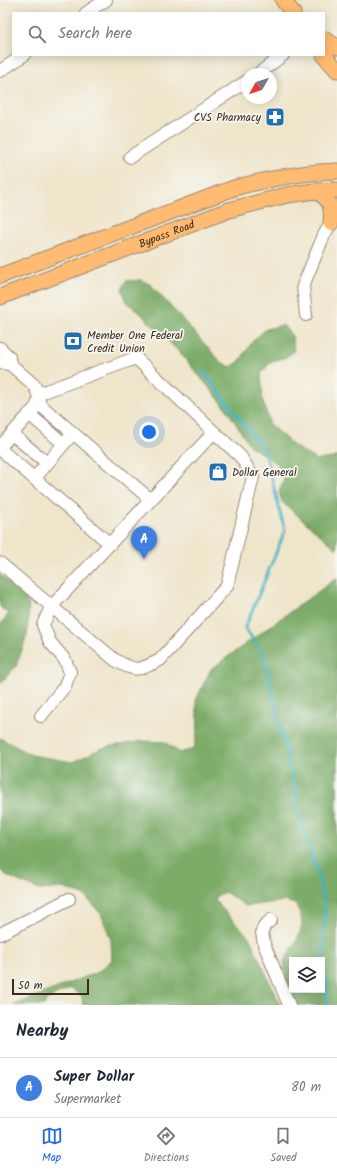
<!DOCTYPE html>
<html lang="en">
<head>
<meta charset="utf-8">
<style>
	:root { --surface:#fff; --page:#f2f2f3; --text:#1f2937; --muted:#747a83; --line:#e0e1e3; --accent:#2563eb }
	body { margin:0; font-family:Kalam,sans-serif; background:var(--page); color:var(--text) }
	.controls { position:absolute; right:12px; bottom:12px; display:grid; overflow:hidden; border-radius:0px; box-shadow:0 2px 10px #0003 }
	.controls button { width:36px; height:36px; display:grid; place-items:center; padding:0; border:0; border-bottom:1px solid var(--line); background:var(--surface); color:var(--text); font:20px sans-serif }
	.compass { position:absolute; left:241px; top:68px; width:36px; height:36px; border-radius:50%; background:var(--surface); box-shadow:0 2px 10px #0003; rotate:231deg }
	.scale { position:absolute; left:12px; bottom:10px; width:77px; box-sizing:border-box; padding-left:4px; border:2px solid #3b2a1e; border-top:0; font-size:11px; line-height:14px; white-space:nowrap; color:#3b2a1e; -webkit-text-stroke:3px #f6f6f2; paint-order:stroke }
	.you { position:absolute; left:149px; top:432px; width:14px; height:14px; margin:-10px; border:3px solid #fff; border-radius:50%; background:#1a73e8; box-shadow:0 0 0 6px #1a73e833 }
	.badge { display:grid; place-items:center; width:26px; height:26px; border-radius:50%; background:var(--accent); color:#fff; font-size:13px; font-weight:700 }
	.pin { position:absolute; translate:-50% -33px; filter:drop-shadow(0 1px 2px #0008) }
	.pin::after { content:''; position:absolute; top:21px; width:14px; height:12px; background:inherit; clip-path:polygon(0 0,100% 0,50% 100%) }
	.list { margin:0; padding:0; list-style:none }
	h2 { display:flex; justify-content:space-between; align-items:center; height:52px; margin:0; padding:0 16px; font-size:17px }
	h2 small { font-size:13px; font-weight:400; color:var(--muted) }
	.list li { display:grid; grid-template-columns:26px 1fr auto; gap:12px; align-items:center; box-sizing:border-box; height:60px; padding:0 16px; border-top:1px solid var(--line) }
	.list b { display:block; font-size:15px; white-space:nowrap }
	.list p { margin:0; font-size:13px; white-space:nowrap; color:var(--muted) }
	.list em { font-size:13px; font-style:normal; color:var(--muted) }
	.icon { flex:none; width:22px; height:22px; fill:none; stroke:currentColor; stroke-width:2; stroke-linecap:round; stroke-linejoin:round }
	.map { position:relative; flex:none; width:337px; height:1005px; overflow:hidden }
	.search { position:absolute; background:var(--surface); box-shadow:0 2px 10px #0003; left:12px; right:12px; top:12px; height:44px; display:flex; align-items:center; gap:10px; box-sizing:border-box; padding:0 14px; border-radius:0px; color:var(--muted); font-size:15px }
	.sheet { height:112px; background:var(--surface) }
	nav { display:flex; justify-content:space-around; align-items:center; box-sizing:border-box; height:56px; border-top:1px solid var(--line); background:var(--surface); font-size:11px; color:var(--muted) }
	nav a { display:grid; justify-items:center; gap:2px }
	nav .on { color:var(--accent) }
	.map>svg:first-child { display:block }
</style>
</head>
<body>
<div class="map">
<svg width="337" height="1005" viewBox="0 0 337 1005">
	<rect width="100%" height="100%" fill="#f6f6f2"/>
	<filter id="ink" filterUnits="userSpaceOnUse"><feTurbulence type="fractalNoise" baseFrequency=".025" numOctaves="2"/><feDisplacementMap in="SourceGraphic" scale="8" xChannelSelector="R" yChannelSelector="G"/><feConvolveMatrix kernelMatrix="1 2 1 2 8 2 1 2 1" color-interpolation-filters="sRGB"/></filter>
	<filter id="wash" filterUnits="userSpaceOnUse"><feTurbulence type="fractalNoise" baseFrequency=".012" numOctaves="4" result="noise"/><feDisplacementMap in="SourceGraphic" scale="16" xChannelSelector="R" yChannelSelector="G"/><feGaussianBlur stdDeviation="0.9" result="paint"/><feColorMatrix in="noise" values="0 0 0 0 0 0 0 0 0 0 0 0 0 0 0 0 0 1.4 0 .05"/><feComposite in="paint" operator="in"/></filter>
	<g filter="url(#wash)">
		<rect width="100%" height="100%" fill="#efe5ca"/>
		<path fill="#7bac67" stroke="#5b6b42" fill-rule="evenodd" d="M141,280L151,285L221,362L231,367L239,362L253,341L266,329L283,325L292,336L294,351L286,357L270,362L261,374L263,401L270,425L295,447L316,460L333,458L337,456V549L282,502L279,492L284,479L278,464L250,446L226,408L181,354L141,314L127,302L122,290L126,281Z
			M0,575L22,594L29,606L27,636L16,666L0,684V625L9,614L0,607Z
			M337,578V1005H296L287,981L284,962C295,940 311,927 295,904L284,901L246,906L225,892L216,896L215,901L249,937L280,1005H83L82,996L70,988L46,1000L44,1005H14L98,972L112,960L111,940L101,914L84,895L63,888L40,890L9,877L0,870V738L31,755L73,762L102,748L142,741L165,742L179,753L194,749L198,727L196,700L211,669ZM292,960H322V990H292Z"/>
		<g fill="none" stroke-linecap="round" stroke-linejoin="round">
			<path stroke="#42b0bf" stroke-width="3" d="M202,370L265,452L285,531L245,628L264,656L303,825L319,878L325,907L323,954L328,1005"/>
		</g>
	</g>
	<g filter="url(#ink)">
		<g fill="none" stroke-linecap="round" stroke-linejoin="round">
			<g stroke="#958874" stroke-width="14">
				<path id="minor" d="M86,13L106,0
					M0,71L24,55
					M258,74L283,55
					M130,157L247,81
					M306,315L303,286L324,235L331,223
					M0,348L9,357L10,364
					M0,363L10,364L34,385L38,394L39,400L36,407L0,447
					M38,394L136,358L214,432L51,607L43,625L50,642L65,660L70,672L65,686L41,716
					M38,403L151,500
					M29,414L64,444
					M12,434L47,463
					M0,449L110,544
					M34,479L73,433
					M0,563L115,660C136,672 138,671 160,660L227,586L253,477L241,457L214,432
					M271,920L264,926L262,932L264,944L289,1005
					M0,934L69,899"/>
			</g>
			<g stroke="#958874" stroke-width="17">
				<g id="major">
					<path d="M283,0L293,13"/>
					<path d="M324,39L337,47"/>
					<path d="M324,55L337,70"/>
					<path d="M316,191C330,199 333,206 331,223"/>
					<path d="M0,276L234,188C268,179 302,172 337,171"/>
					<path id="s1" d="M0,297L229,210L287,195L315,191L337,190"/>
				</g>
			</g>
			<use href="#minor" stroke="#fff" stroke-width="12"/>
			<use href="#major" stroke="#ffbb71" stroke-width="15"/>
		</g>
	</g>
	<defs>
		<g id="pharmacy-square" transform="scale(1)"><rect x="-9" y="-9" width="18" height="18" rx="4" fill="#1f6fb2" stroke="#f6f6f2"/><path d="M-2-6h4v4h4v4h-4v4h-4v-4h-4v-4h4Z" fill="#fff"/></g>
		<g id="bank-square" transform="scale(1)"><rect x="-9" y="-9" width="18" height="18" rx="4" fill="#1f6fb2" stroke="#f6f6f2"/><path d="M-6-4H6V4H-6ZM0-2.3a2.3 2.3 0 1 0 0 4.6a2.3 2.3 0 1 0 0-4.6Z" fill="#fff"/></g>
		<g id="shop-square" transform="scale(1)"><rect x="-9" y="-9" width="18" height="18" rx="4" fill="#1f6fb2" stroke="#f6f6f2"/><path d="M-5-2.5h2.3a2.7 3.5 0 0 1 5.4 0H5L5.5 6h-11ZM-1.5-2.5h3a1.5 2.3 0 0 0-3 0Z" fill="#fff"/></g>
	</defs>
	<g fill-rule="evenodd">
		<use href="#pharmacy-square" x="275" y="117"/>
		<use href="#bank-square" x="73" y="341"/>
		<use href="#shop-square" x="218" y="472"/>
	</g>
	<g text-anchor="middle" stroke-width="3.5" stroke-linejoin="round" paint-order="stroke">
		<g font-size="11" fill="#3b2a1e" stroke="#f6f6f2" text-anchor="start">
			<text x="261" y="121" text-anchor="end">CVS Pharmacy</text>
			<text x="87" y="339">Member One Federal<tspan x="87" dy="13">Credit Union</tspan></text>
			<text x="232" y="476">Dollar General</text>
		</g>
		<g font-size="11" fill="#3b2a1e" stroke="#f6f6f2">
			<text dy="4" stroke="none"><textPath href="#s1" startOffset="178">Bypass Road</textPath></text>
		</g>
	</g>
</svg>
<div class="controls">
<button><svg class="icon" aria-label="layers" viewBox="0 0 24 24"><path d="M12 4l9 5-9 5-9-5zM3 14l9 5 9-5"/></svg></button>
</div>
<svg class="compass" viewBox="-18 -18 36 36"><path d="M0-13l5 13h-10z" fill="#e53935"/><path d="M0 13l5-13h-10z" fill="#747a83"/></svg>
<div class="scale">50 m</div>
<div class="you"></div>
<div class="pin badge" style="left:144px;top:559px;background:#3f7fe0">A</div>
<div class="search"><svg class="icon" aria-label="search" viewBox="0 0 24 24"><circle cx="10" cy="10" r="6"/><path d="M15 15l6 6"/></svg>Search here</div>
</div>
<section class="sheet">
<h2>Nearby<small></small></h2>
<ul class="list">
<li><span class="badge" style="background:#3f7fe0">A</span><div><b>Super Dollar</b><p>Supermarket</p></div><em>80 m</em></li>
</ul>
</section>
<nav>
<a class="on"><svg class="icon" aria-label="map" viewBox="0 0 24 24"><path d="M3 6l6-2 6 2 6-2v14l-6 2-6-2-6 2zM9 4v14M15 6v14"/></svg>Map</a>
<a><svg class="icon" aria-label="directions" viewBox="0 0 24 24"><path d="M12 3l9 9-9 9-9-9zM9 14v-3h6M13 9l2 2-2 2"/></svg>Directions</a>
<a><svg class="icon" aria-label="saved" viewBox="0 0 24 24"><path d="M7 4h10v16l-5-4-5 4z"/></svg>Saved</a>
</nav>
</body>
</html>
